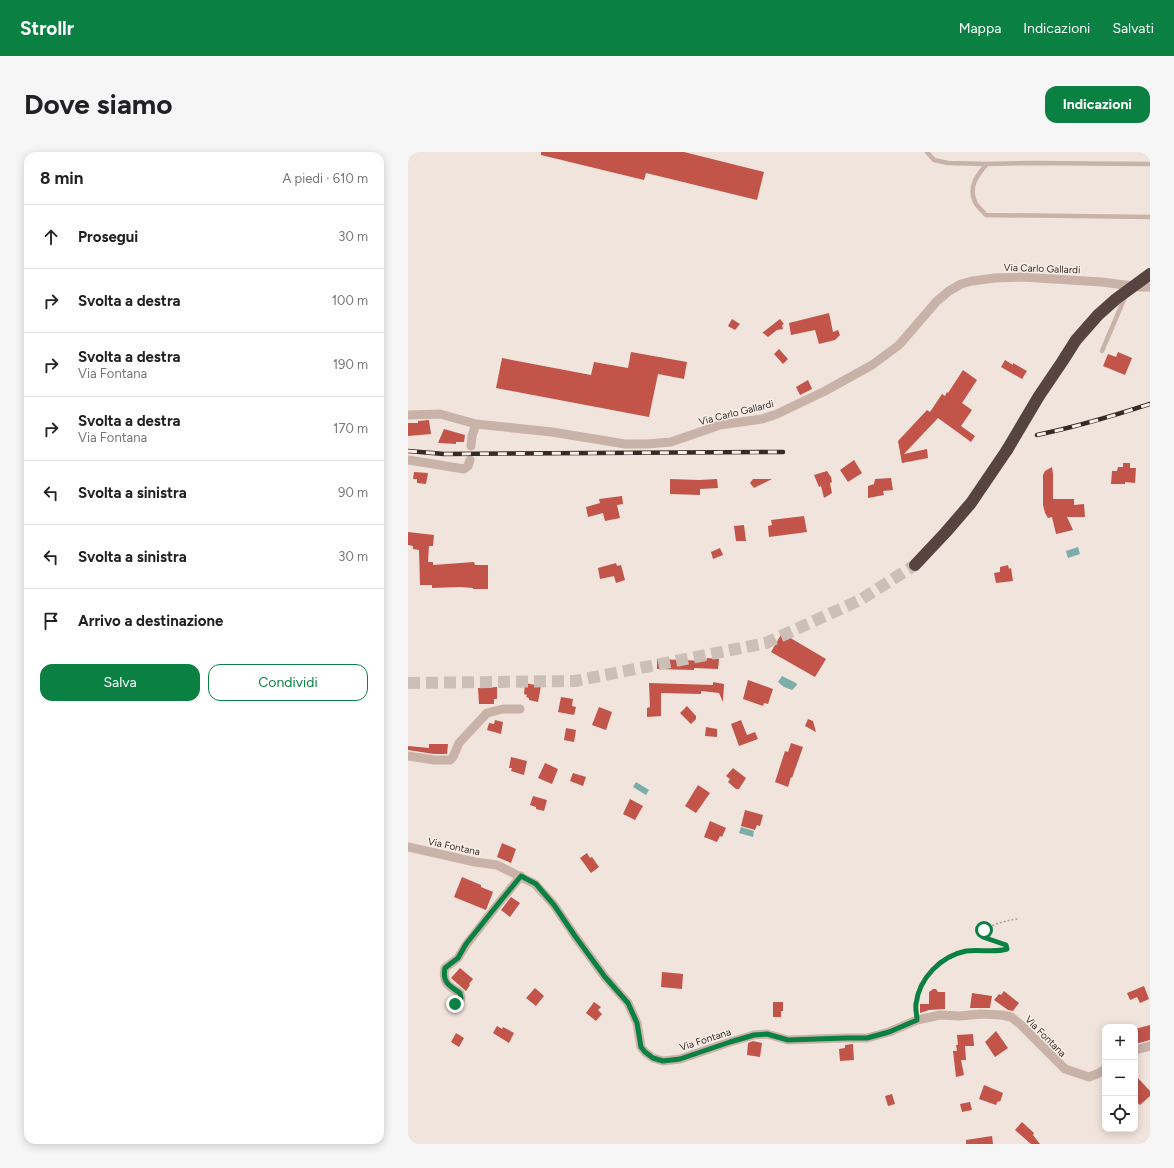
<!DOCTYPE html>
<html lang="it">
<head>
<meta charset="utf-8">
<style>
	:root { --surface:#fff; --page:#f6f6f6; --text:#202124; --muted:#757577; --line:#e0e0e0; --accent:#0b8043 }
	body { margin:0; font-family:Figtree,sans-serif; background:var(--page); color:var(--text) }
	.controls { position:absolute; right:12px; bottom:12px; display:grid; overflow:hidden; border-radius:8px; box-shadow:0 2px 10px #0003 }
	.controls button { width:36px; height:36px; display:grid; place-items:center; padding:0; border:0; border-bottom:1px solid var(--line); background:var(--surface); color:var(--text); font:20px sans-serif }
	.stop { position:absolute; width:12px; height:12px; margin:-9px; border:3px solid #0b8043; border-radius:50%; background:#fff }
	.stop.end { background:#0b8043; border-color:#fff; box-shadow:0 1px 4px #0008 }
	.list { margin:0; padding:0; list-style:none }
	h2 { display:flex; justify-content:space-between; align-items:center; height:52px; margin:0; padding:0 16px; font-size:17px }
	h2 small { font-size:13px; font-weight:400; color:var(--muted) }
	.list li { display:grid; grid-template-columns:26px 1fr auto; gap:12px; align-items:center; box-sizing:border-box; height:64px; padding:0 16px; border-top:1px solid var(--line) }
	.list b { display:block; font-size:15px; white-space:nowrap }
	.list p { margin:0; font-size:13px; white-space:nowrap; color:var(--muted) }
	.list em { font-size:13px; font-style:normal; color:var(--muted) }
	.actions { display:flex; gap:8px; padding:12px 16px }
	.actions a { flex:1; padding:9px 0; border:1px solid var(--accent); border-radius:12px; text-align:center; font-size:14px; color:var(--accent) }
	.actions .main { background:var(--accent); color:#fff }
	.icon { flex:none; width:22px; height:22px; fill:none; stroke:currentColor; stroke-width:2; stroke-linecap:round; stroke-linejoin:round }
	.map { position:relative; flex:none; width:742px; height:992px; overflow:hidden; border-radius:12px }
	header { display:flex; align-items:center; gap:24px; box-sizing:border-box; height:56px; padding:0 20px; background:var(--accent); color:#fff }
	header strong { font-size:19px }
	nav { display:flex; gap:22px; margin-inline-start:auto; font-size:14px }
	.intro { display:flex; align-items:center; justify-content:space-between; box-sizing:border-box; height:96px; padding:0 24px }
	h1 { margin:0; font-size:28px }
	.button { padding:10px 18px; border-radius:12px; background:var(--accent); color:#fff; font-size:14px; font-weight:700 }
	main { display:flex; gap:24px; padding:0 24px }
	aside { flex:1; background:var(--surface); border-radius:12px; box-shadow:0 2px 10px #0003 }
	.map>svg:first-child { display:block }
</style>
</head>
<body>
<header>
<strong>Strollr</strong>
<nav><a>Mappa</a><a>Indicazioni</a><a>Salvati</a></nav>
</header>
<div class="intro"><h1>Dove siamo</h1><a class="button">Indicazioni</a></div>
<main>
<aside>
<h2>8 min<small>A piedi · 610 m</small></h2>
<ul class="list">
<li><svg class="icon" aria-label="ahead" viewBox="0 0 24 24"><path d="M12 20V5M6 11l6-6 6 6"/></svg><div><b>Prosegui</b></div><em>30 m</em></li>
<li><svg class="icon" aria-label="right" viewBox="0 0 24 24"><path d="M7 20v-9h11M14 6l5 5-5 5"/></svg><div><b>Svolta a destra</b></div><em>100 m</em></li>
<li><svg class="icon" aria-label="right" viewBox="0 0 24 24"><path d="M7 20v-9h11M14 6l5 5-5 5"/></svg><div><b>Svolta a destra</b><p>Via Fontana</p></div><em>190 m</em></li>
<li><svg class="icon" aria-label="right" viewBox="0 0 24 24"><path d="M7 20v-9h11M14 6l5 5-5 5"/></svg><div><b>Svolta a destra</b><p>Via Fontana</p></div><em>170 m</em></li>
<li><svg class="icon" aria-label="left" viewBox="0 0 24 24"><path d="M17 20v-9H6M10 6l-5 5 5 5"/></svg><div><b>Svolta a sinistra</b></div><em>90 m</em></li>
<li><svg class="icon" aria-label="left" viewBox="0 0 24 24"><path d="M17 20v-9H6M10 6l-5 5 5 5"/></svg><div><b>Svolta a sinistra</b></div><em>30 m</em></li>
<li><svg class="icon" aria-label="arrive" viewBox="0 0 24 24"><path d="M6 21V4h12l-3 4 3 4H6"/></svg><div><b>Arrivo a destinazione</b></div></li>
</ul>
<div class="actions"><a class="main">Salva</a><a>Condividi</a></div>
</aside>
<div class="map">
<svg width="742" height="992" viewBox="0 0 742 992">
	<rect width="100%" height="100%" fill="#f1e4dc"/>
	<path fill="#7cada8" d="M670,395L672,402L660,406L658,399Z
		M374,524L388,531L389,533L384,538L376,535L370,530Z
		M228,630L241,638L238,643L225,635Z
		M333,675L346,679L345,685L331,681Z"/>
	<path fill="#c2544a" d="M133,0H276L356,20L349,48L238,21L236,28L133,3Z
		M421,161L425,180L430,178L432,183L427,188L411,192L407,178L383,183L381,171Z
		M324,167L332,172L327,178L320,174Z
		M372,167L376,172L374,173L375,177L369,178L360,185L355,181H354Z
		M371,197L380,207L375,212L366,202Z
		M223,200L279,210L276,227L250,222L241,265L88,236L94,206L183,223L186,210L220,216Z
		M710,200L724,206L717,223L695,214L700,202L708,205Z
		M597,208L605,213V211L619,219L614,227L593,215Z
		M555,218L569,228L554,251L564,258L553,274L567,284L563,290L530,266L496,302L519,297L520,306L494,311L490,289L519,258L522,260L534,242L537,244L539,240L540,241Z
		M400,228L404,237L392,243L388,235Z
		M21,268L23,282L0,284V271H10V269Z
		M36,277L57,283L56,290H48V292L30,291Z
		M446,308L454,321L440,330L432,318Z
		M715,311H722V316H728L727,331L717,330V332H703L704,319H709L710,315H715Z
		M644,315L645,322V347H666V353L676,352L677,365H659L665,378L648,382L644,365L640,366L637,361L635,353V323L637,319Z
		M419,319L423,325L424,330L422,331L424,341L416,346L413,334L411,335L406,323Z
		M6,320L20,321L18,332L9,331V327H5Z
		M483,326L485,338L475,339L476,343L460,346V334L466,332L467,327Z
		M262,327L291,328L309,327L310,336L292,337V343L262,342Z
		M345,327H364L346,336L342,331Z
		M214,344L215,352L209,353L212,366L197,369L195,361L180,365L178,355L192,351L191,347Z
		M396,364L399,380L361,385L360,374L364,373L363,368Z
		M336,373L338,389H328L326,374Z
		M0,380L26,383L25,394H21L20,410H25V413L66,410L67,413H80V437H65V436L52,435L24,436V433H12L11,398L5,397V394L0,393Z
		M312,396L315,403L305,407L303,400Z
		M208,411L209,414L213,413L217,428L208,431L206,424L192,427L190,416Z
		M600,413L601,417L603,416L605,429L588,431L586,421L592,420V415Z
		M374,481L418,507L407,525L363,500Z
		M299,506L311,507L310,517L286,516V518L249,517V507L298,509Z
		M340,528L365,537L360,552L356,551L355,554L335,547Z
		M305,530L316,532L315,550L311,541L293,539V542L253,541V564L239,565V556L242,555L241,531L305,533Z
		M117,531L133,534L130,550L121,548V546L118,545L119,543L116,542Z
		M89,535V547H86V552H71L70,536Z
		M153,545L165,547L164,554L168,555L166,563L150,560Z
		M279,554L288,564V567L283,572L272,561Z
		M191,555L204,560L198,578L184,573Z
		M400,567L405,569L408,580L397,574Z
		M87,568L95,570L93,582L79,578L81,571L86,572Z
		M333,568L339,583L347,580L350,587L331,594L323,572Z
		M298,575L309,577V585L297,584Z
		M158,576L168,578L166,590L156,588Z
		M383,591L395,595L384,626L383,625L380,635L367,630L377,599L380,600Z
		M21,592H40L39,602H26L0,598V594L21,596Z
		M103,605L119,609L116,623L103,619L104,616H101Z
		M137,611L150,617L144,632L130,626Z
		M325,616L338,626L331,637H328L320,630L322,627L318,624Z
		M165,621L178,625L175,634L162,629Z
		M290,633L302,641L288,661L277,654Z
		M125,644L139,648L136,659L128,657V655L122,653Z
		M222,647L235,654L227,668L215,662Z
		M337,658L355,663L352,674L349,673L347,678L333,674Z
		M302,669L318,676L314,685L312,684L309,690L296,685Z
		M94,691L108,697L103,711L89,705Z
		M179,701L182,706L184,705L191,715L183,721L172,706Z
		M54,725L73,733V735L85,740L78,758L46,745Z
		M103,745L112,751L102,765L93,758Z
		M52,816L65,827L61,832L62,833L58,839L43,826Z
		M254,820L275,822L274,837L253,835Z
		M736,834L741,847L732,851L729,845L722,848L719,841Z
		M127,836L136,844L128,854L118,846Z
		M525,837H528L530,840H537V857L521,858L512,861V852H521V840Z
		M596,839L611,851L605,859L600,858L586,848L591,842L593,843Z
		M564,841L584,844L582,856H562Z
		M186,850L193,855L190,858L194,862L188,869L178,861Z
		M365,850H375V859H373V865H365Z
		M742,873V888L727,892V877Z
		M89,874L94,877L95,875L106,881L101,891L85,881Z
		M588,879L600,896L587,905L577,890Z
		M48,881L56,886L51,895L43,890Z
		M565,882L566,894H557L558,908H553L556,923L548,925L545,899H549L548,893H550L549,883Z
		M345,889L354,891L352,905L339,903L340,891Z
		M445,892L446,908L432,909L431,897L437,896V893Z
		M727,923L742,939V944L732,953L727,948Z
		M576,933L595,941L592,950L590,949L588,953L571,947Z
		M484,942L487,952L480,954L477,944Z
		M562,950L564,958L554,960L552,952Z
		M614,970L626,981L625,983L632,992H623L607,978Z
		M584,984L585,992H558V988Z"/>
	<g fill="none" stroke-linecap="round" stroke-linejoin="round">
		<path stroke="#ccbfb8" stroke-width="12" stroke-dasharray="12 6" stroke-linecap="butt" d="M0,531L167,529L358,491L452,448L507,413"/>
		<path stroke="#b59c93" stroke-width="1.5" stroke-dasharray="2 2" stroke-linecap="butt" d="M508,860C504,831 532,804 559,799C572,797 586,801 599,797L598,793L575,785L574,782C578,773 600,768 610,767"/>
		<path stroke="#c9b2a8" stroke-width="4.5" d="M519,0L526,8L540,11L579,12
			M742,12L624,11L579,12C569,23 560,35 567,50C569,54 574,59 578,63L742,65
			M694,199L717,145"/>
		<path stroke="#c9b2a8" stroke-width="9" d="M0,263L32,262L68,272L144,280L217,292H239L263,290L312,273L354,267L369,262L417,239L464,213L491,193L529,149L541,139L553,132L564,129L587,126L614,125L694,130L732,135H742
			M63,294L64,284L68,272
			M0,308L56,317L60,314L62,308
			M0,604L26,608H42L45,605L51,591L79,561L95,557H112
			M0,695L67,710L89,713L127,732L146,753L167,784L197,825L220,851L229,871L233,895L237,900L245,906L255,909L272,907L322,890L346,883L359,882L380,888L437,886H459L481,880L509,868L532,863L552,864L573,862L594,863L603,865L613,873L657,917L681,925L691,921L697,917
			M47,852L52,849L53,846L52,841C41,834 34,831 37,816L50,806L58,793L90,752L113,724
			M727,898L742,894"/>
		<path stroke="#574340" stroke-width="12" d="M507,413L538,380L563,351L599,298"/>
		<g stroke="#362a28" stroke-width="4.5">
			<path id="rail" d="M629,283C668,275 705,264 742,252
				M0,299L36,302L375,300"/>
		</g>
		<use href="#rail" stroke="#f9efe8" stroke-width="3" stroke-dasharray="9" stroke-linecap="butt"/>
		<path stroke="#574340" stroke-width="12" d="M599,298L631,244L654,210L668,188L690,163L708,147L742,122"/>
	</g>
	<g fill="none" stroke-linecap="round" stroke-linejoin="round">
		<path stroke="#0b8043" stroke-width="5" d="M47,852L52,849L53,846L52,841C41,834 34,830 37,816L50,806L58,792L90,752L113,724L128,732L146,753L167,784L197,825L220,851L229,871L233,895L237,900L245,906L255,909L272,907L322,890L346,883L359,882L380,888L438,886H459L481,880L509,868C509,863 507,857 508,852C511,826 533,804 558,799C572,797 586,801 599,797L598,793L575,785L574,782L576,778"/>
	</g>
	<g text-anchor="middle" stroke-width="3" stroke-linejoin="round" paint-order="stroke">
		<g font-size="10" fill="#362a28" stroke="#f9efe8">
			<text transform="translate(634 116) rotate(2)" y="4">Via Carlo Gallardi</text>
			<text transform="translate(328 260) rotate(-14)" y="4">Via Carlo Gallardi</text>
			<text transform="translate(46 694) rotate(12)" y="4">Via Fontana</text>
			<text transform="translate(638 884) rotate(45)" y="4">Via Fontana</text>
			<text transform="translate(297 887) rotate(-18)" y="4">Via Fontana</text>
		</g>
	</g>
</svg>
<div class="controls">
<button>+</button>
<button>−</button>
<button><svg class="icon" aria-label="locate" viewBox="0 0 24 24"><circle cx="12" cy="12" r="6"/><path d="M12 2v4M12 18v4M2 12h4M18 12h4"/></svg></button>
</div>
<div class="stop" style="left:576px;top:778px"></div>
<div class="stop end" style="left:47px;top:852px"></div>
</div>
</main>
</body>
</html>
